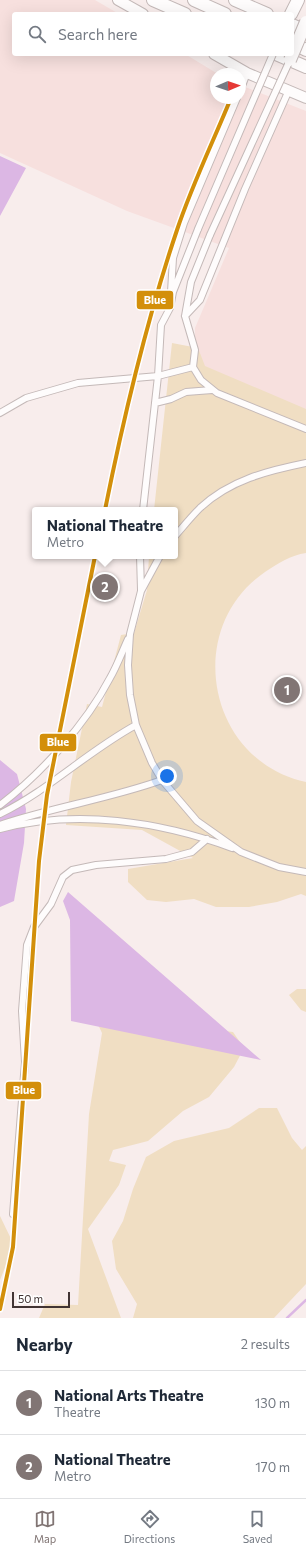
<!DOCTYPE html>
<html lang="en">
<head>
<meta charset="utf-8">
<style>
	:root { --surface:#fff; --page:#f6f6f7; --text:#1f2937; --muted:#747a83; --line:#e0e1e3; --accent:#817574 }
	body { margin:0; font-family:Commissioner,sans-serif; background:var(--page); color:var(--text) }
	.compass { position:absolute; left:210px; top:68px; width:36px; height:36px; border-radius:50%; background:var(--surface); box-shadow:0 4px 16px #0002; rotate:88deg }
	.scale { position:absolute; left:12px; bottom:10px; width:58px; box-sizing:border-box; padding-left:4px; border:2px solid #413433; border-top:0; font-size:11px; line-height:14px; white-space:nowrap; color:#413433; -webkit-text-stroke:3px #fff; paint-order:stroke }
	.you { position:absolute; left:167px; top:776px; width:14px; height:14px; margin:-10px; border:3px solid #fff; border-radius:50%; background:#1a73e8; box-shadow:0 0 0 6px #1a73e833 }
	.badge { display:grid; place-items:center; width:26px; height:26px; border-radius:50%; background:var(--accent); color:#fff; font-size:13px; font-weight:700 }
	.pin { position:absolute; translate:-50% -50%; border:2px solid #fff; box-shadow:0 1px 4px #0006 }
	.popup { position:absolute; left:32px; top:507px; width:146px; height:52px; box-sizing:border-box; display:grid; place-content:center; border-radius:4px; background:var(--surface); filter:drop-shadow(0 1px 3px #0005); font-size:13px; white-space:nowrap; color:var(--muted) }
	.popup b { font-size:15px; color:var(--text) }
	.popup::after { content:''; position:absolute; left:50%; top:100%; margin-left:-8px; border:8px solid transparent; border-top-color:var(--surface) }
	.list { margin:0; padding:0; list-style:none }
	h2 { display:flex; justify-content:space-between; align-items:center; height:52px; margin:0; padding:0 16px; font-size:17px }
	h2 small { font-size:13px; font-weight:400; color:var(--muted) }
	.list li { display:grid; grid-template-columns:26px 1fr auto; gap:12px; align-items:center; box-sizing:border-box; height:64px; padding:0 16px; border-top:1px solid var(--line) }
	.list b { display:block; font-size:15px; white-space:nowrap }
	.list p { margin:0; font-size:13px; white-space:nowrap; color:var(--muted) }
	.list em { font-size:13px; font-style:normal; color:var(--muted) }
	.icon { flex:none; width:22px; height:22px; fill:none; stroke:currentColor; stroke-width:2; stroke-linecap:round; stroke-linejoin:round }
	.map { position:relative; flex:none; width:306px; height:1318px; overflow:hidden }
	.search { position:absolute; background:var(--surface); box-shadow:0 4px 16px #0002; left:12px; right:12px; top:12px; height:44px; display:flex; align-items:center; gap:10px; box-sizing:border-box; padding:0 14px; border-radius:4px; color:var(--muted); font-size:15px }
	.sheet { height:180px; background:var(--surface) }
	nav { display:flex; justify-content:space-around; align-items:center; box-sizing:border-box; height:56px; border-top:1px solid var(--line); background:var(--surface); font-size:11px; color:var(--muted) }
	nav a { display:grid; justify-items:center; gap:2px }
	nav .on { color:var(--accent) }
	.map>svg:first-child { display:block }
</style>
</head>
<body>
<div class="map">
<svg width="306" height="1318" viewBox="0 0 306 1318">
	<rect width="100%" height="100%" fill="#f8edec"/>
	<path fill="#f7e0de" d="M0,0H95L119,14H14V54H185L218,74H216V98H240V85L306,111V416L203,371L195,351V328L229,248L127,211L0,153Z"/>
	<path fill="#f0dec3" d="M172,343L198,348L205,366L306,409V553C291,555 277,564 265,572C182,629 208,761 306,782V896L301,894L277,902L249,907H216L194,899L166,902L147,900L128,882V869L193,858L142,830L66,825L71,782L87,704L102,707L121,635L134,633L147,590L149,556H175V510H154Z
		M297,989H306V1012L301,1010L289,995Z
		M93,1014L233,1032L244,1048L234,1067L209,1097L183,1111L148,1141L113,1150L109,1161L126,1165L119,1185L88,1229L121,1318H39L45,1304L78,1305L89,1114L102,1033Z
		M259,1108H277L292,1138L302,1150L306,1146V1284L274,1318H133L137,1304L116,1269L112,1241L123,1221L133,1189L146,1157L174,1141L229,1128Z
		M0,1216L14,1245L0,1280Z"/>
	<path fill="#dcb7e4" d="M0,156L26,168L0,216Z
		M0,760L17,774L26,809L24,843L14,901L0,907Z
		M68,892L261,1060L71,1021L70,920L63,901Z"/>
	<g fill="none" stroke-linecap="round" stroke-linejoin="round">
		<path stroke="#dcb7e4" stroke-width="2.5" d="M287,1318L306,1300"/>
		<g stroke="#c4b9b8" stroke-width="8">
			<path id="street" d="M240,91L247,73
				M210,235L191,282L185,316L195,350L193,367L201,380L217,393L306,429
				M171,292L173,258L184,223L237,98
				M185,316L200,300L245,189L289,90
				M155,403L171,399L186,392L212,390
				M0,413L26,398L78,383L158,376L193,367
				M143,510L158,376L161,325L170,308L173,292L198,229
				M175,536C183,527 191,517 200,508C230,480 267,471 306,463
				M140,556L141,590
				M160,556L141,591L130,634L128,665L130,695L136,725L152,763L162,780L197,821L241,852L279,867L306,872
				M0,805C41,774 86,724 110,678C117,666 122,652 128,639
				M0,814C49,790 88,751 136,725
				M0,825C53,807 109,799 162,780
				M0,829C76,809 159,821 232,848
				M13,1214L25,1062L22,1011L24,985L27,945L34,927L51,904L63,877L72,870L96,865L166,859L192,852L207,839"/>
		</g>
		<g stroke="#c4b9b8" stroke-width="12">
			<path id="primary" d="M118,0L143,14
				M214,54L247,73L306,98"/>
		</g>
		<g stroke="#c4b9b8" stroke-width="14">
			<path id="highway" d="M153,0L185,14
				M194,0L225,14
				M235,0L267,14
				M291,14L298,0
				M292,25L306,31
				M292,43L306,50
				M276,54L306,67"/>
		</g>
		<use href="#street" stroke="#fefcfc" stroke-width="6"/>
		<use href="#primary" stroke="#fefcfc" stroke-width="10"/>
		<use href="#highway" stroke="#fefcfc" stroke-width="12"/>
		<g stroke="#c4b9b8" stroke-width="8" stroke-linecap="butt">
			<path id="street-bridge" d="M198,229L273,54
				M210,235L290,60"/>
		</g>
		<g stroke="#c4b9b8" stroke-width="14" stroke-linecap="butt">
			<path id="highway-bridge" d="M290,60L306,22"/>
		</g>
		<use href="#street-bridge" stroke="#fefcfc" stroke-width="6"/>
		<use href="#highway-bridge" stroke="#fefcfc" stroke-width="12"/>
		<g stroke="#fff" stroke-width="7">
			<path id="metro-1" d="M105,510C124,415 146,322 177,230C192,185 213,142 231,98
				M0,1309L13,1247L39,861L47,795L95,556"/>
		</g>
		<use href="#metro-1" stroke="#d38f0a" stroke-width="4"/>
	</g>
	<g stroke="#fff" stroke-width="1.5">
		<rect x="136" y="290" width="38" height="20" rx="4" fill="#d38f0a"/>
		<rect x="39" y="733" width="38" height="19" rx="4" fill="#d38f0a"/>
		<rect x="5" y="1081" width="37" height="19" rx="4" fill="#d38f0a"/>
	</g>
	<g font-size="11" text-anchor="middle" font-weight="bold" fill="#fff">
		<text x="155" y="304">Blue</text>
		<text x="58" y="746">Blue</text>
		<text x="24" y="1094">Blue</text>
	</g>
</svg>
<svg class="compass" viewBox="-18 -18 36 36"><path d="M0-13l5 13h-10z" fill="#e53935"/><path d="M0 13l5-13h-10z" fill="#747a83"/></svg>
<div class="scale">50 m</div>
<div class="you"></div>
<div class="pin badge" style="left:287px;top:690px">1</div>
<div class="pin badge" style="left:105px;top:587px">2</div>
<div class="popup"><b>National Theatre</b>Metro</div>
<div class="search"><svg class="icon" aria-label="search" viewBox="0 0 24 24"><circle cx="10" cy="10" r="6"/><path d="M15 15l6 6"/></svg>Search here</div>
</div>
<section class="sheet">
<h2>Nearby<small>2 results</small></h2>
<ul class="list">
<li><span class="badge">1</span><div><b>National Arts Theatre</b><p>Theatre</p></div><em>130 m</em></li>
<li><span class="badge">2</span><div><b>National Theatre</b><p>Metro</p></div><em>170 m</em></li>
</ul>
</section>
<nav>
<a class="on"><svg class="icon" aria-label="map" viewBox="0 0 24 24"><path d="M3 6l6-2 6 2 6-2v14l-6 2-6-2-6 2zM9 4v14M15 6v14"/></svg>Map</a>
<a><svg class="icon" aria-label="directions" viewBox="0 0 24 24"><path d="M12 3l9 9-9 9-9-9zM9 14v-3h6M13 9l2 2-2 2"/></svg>Directions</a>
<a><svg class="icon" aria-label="saved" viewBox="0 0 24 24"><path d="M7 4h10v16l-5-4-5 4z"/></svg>Saved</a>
</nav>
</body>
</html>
